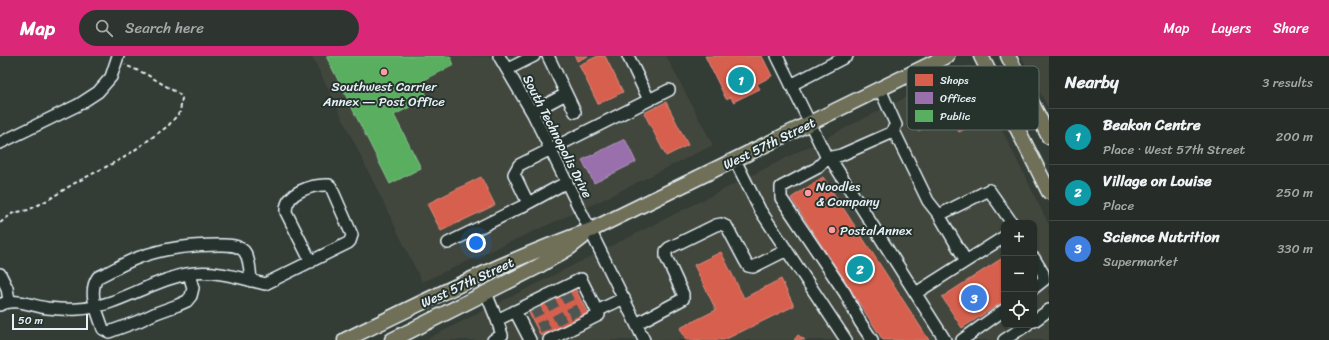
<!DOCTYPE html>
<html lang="en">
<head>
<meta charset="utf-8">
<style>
	:root { --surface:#262d28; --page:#2e3530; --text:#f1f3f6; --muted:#a4a8a8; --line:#424945; --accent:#db2777 }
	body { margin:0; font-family:Sriracha,sans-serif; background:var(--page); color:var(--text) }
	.controls { position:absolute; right:12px; bottom:12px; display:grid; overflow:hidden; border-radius:8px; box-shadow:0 1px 3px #0004 }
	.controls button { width:36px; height:36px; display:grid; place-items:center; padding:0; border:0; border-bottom:1px solid var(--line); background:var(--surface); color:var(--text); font:20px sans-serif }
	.scale { position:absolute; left:12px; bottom:10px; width:76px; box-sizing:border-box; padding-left:4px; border:2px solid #e8f1f8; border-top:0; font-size:11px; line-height:14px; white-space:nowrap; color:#e8f1f8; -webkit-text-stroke:3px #26332d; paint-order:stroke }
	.you { position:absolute; left:476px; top:187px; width:14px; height:14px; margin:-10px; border:3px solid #fff; border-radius:50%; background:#1a73e8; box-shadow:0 0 0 6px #1a73e833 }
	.badge { display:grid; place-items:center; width:26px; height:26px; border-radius:50%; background:var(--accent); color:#fff; font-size:13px; font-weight:700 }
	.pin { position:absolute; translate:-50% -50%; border:2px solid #fff; box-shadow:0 1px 4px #0006 }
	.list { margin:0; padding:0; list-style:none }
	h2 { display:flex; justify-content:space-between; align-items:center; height:52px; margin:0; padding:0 16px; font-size:17px }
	h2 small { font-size:13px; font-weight:400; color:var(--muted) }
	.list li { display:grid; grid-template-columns:26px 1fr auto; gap:12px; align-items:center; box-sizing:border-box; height:56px; padding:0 16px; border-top:1px solid var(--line) }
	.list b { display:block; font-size:15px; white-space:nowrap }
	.list p { margin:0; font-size:13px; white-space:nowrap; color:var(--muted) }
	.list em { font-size:13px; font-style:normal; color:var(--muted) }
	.icon { flex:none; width:22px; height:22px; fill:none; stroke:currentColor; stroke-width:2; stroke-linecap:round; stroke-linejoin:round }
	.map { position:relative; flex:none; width:1049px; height:284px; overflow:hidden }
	header { display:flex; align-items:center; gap:24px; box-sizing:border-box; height:56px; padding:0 20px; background:var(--accent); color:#fff }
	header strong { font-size:19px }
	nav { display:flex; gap:22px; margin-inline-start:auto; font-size:14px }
	.search { width:280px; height:36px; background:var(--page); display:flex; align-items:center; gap:10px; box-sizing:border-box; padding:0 14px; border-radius:22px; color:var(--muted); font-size:15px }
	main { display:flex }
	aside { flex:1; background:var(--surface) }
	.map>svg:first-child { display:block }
</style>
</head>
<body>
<header>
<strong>Map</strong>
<div class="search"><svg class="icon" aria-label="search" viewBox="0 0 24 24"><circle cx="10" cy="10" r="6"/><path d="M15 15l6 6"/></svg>Search here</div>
<nav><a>Map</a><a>Layers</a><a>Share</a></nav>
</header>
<main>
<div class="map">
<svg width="1049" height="284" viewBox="0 0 1049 284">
	<rect width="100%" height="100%" fill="#333c35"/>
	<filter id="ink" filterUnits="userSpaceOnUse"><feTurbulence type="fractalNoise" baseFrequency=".025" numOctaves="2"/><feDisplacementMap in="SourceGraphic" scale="8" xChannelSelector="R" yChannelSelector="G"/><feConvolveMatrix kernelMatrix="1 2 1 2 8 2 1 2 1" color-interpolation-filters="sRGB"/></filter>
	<g filter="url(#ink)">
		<path fill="#43463e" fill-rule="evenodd" d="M312,0H666L713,89L594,148L422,226Z
			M1021,0H1049V54Z
			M970,9L1049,169V284H425ZM1004,167H1034V269H1004Z"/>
		<path fill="#d6604d" stroke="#db8c80" d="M575,0H588L577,5Z
			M598,0H605L623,36L598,48L579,9Z
			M705,0H762L772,20L757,28L760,33L733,46L731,41L726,43Z
			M956,25L968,29L965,36L980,65L959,76L955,67L954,71L942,67L944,62L918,75L907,53L954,30Z
			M666,46L688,89L666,100L644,57Z
			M481,121L495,149L441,175L427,148Z
			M823,121L929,284H883L791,142Z
			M721,196L744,242L781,223L794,250L724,284H686L680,272L716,254L694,209Z
			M1004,201V245L962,272L942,241Z
			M574,230L588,258L541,280L527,253Z
			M798,279L805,284H794Z"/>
		<path fill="#9970ab" stroke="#b197c2" d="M625,83L636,106L594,127L582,104Z"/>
		<path fill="#5aae61" stroke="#85c28e" d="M326,0H450L454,9L420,26L428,42L394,59L421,112L390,128Z"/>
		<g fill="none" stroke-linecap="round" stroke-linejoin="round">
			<path stroke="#4e5752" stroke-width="11" stroke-dasharray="11 5.5" stroke-linecap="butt" d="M564,236L577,263
				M549,243L563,269
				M534,250L547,277"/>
			<g stroke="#e8f1f8" stroke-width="14">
				<path id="minor" d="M499,0L533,58L644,284
					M548,0L575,56
					M628,0L649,44
					M777,0L827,102L817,112L781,131V142L845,237L860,266L872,284
					M508,13L534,0
					M791,29L847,0
					M532,56L566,38
					M893,73L928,145L939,159L989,134L1012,167
					M0,87L78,49L98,36L111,21L118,0
					M827,102L841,99L891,77L896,69L880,33
					M830,102L945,284
					M735,104L760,154L846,284
					M528,147L514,118L519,109L669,34
					M939,159L966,205
					M448,187L521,151L567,126
					M1034,202L1043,217L1044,224L1034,232
					M0,218L7,232L9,245
					M189,218L193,232L191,240L187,245L178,249L156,257L139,265L109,276L103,273C98,257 87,236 98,221C112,215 125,206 140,201C165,192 191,189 218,189C226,189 237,188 244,195C250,203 250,215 251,225
					M486,237L497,264L581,223L597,255L624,242
					M916,237L1004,181
					M0,249C14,241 32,250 47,252C57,253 68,254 78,253C117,251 149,225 187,218C214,213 240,222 265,228L348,187L350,185L352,179L331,131L329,129C313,128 285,136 286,156L311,206
					M515,255L530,284
					M1034,265L1049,254
					M636,268L683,243V238L666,201V195L669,192L716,169L721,168L727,171L745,205L748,210L753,211L787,194
					M493,284L502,279L497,264
					M549,284L599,259L597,255
					M962,284L1004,254
					M1004,284L1027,269"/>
			</g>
			<g stroke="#e8f1f8" stroke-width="17">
				<path id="major" d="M981,0L1049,136
					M1008,0L1049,81
					M345,284C425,245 506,204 591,174L947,0
					M392,284L537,211L569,192L583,181"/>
			</g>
			<path stroke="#e8f1f8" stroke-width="2" stroke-dasharray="4 3" stroke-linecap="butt" d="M0,167L13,157L28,154L48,144L73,128L125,101L168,70L180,56L182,42L179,38L146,18L125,9"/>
			<use href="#minor" stroke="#26332d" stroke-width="11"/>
			<use href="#major" stroke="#706f59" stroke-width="14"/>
		</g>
	</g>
	<g fill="#ff9aa2" stroke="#26332d" stroke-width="1.5">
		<circle cx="384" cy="16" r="4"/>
		<circle cx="808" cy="137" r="4"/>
		<circle cx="832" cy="174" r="4"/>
	</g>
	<g text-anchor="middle" stroke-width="4" stroke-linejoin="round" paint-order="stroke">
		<g font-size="13" fill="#e8f1f8" stroke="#26332d" text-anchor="start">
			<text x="384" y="35" text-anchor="middle">Southwest Carrier<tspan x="384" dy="15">Annex — Post Office</tspan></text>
			<text x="816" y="135">Noodles<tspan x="816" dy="15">&amp; Company</tspan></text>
			<text x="840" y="179">PostalAnnex</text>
		</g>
		<g font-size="13" fill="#e8f1f8" stroke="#26332d">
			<text transform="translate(558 80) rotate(63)" y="5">South Technopolis Drive</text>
			<text transform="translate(769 87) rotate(-26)" y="5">West 57th Street</text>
			<text transform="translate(467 226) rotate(-25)" y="5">West 57th Street</text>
		</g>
	</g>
	<rect x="907" y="10" width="132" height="64" rx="6" fill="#26332d" stroke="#606c6a" stroke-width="1"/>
	<rect x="915" y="18" width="18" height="12" fill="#d6604d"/>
	<rect x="915" y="36" width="18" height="12" fill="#9970ab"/>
	<rect x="915" y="54" width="18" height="12" fill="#5aae61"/>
	<g font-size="11" fill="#e8f1f8">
		<text x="940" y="28">Shops</text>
		<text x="940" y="46">Offices</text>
		<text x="940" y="64">Public</text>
	</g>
</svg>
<div class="controls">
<button>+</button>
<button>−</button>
<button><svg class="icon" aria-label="locate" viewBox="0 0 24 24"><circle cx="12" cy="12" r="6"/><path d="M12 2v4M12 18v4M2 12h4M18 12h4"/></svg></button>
</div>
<div class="scale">50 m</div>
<div class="you"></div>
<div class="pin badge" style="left:741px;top:24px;background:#0f9aa8">1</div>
<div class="pin badge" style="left:860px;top:213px;background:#0f9aa8">2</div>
<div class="pin badge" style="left:974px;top:242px;background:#3f7fe0">3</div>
</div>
<aside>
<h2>Nearby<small>3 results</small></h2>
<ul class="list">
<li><span class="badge" style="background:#0f9aa8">1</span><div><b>Beakon Centre</b><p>Place · West 57th Street</p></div><em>200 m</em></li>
<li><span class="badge" style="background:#0f9aa8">2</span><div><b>Village on Louise</b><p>Place</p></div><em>250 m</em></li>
<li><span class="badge" style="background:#3f7fe0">3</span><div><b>Science Nutrition</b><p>Supermarket</p></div><em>330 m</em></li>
</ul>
</aside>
</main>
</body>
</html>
